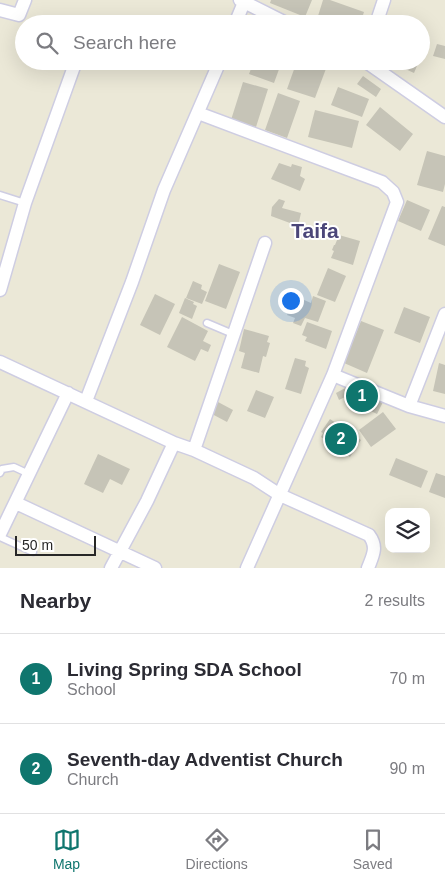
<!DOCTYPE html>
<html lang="en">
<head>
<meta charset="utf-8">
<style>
	:root { --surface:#fff; --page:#f2f2f3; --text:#2b2b33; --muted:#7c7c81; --line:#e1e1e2; --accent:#0f766e }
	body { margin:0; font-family:Arial,sans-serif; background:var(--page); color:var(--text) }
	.controls { position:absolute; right:15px; bottom:15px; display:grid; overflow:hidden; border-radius:10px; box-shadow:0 5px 20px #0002 }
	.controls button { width:45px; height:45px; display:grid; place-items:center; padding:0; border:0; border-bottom:1px solid var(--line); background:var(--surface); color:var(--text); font:25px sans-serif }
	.scale { position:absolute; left:15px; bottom:12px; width:81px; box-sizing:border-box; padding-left:5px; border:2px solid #272727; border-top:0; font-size:14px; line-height:18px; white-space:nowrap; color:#272727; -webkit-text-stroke:4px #fff; paint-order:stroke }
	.you { position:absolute; left:290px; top:300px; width:18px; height:18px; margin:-12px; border:4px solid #fff; border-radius:50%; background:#1a73e8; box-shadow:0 0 0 8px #1a73e833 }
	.badge { display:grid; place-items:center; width:32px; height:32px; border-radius:50%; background:var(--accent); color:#fff; font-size:16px; font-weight:700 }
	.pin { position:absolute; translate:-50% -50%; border:2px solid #fff; box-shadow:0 1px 5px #0006 }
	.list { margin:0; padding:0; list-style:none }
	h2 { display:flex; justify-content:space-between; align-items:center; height:65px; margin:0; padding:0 20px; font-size:21px }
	h2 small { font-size:16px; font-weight:400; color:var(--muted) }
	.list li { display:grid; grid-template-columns:32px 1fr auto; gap:15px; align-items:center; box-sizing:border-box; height:90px; padding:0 20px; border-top:1px solid var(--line) }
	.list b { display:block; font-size:19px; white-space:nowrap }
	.list p { margin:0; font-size:16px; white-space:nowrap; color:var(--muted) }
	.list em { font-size:16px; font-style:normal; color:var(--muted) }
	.icon { flex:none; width:28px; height:28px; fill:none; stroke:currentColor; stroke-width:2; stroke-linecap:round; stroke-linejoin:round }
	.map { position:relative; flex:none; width:445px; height:568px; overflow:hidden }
	.search { position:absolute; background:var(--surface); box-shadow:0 5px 20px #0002; left:15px; right:15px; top:15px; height:55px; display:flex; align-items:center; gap:12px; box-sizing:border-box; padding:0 18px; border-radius:28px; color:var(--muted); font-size:19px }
	.sheet { height:245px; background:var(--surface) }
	nav { display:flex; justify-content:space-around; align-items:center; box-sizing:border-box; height:70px; border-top:1px solid var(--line); background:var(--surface); font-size:14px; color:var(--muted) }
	nav a { display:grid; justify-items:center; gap:2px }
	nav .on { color:var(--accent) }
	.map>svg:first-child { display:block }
</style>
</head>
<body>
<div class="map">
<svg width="445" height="568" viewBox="0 0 445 568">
	<rect width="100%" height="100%" fill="#ebe8d7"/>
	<path fill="#c6c4b7" d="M271,0H312L305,17L270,3Z
		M323,0H330L364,12L360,24H340L318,16Z
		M437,44L445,46V59L433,56Z
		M254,61H282L274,83L249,74Z
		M297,61H313L327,66L315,98L287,89Z
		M388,61H419L414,73Z
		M363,76L381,89L376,97L357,84Z
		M243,82L268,89L256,127L231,120Z
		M338,87L369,99L362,117L331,105Z
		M278,93L300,101L287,138L265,130Z
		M380,107L413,134L400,151L366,125Z
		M315,110L359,121L352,148L308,137Z
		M427,151L445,156V184L443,192L417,185Z
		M279,163L291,167L292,164L302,167L300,176L305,179L300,191L271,179Z
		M279,199L285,201L282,208L301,213L298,226L271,216L272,207Z
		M407,200L430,210L421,231L398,221Z
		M442,206L445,207V246L428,239Z
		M339,235L360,241L353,265L331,258L334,251L332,250L334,245H335Z
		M219,264L240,272L226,309L205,301Z
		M328,268L346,276L335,302L317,295Z
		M193,281L202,285L201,289L207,292L202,304L186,298Z
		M155,294L175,304L160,335L140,325Z
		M295,296L311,303L313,296L326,301L318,322L305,318L301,326L293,323L295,318L287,315Z
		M185,298L194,302L193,304L197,306L192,319L179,313Z
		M404,307L430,317L420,343L394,333Z
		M182,317L208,331L203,341L211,345L208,352L201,349L195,361L167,347Z
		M361,321L384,330L367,373L344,363Z
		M307,322L332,331L326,349L305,341L307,337L302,335Z
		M244,329L269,336L267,342L270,343L266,357L263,356L259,373L241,368L245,353L239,351Z
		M295,358L306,361L305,366L309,368L301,394L285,389Z
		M439,363L445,365V394L433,391Z
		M351,385L355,392L339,400L336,393Z
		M358,388L384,400L377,414L352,402Z
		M256,390L274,397L265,418L247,411Z
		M218,402L233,410L227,422L212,414Z
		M383,412L396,429L371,447L359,430Z
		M330,419L361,440L350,457L321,437L323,433L321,432Z
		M98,454L130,469L122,485L110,479L103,493L84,484Z
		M396,458L428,471L421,488L389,475Z
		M436,473L445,476V498L429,492Z"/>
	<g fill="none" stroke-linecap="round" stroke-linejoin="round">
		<g stroke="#cecde2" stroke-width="9">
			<path id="service" d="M0,195L25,203
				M207,323L233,334
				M0,473L2,469L14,467L29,474
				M0,537L33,552"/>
		</g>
		<g stroke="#cecde2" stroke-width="15">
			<path id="minor" d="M240,0L288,24
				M0,10L19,15L25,0
				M235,24L245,0
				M376,24L384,0
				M365,61L445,117
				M198,113L382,182L393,192L397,202L333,375L247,568
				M0,290L25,203L76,61
				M0,362L174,443L194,450L254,478L280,495L369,535C378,547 373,555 368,568
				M333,375L409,406L445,416
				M86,401L132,282L164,190L220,61
				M409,406L445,314
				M194,450L265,243
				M16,503L155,568
				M0,534L68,393
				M111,568L147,501L174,443"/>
		</g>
		<use href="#service" stroke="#fff" stroke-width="6"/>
		<use href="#minor" stroke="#fff" stroke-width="12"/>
	</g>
	<g text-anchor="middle" stroke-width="4" stroke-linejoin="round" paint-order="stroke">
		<g font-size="21" font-weight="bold" fill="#4b4679" stroke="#fff">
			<text x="315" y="238">Taifa</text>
		</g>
	</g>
</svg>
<div class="controls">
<button><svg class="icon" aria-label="layers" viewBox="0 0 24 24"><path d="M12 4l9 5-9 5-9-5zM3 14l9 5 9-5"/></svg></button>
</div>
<div class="scale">50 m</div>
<div class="you"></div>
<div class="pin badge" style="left:362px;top:396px">1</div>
<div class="pin badge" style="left:341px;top:439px">2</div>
<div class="search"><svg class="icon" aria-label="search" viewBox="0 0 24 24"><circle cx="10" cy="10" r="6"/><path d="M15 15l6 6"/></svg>Search here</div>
</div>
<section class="sheet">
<h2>Nearby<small>2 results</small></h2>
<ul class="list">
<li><span class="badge">1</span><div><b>Living Spring SDA School</b><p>School</p></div><em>70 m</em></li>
<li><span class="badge">2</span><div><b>Seventh-day Adventist Church</b><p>Church</p></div><em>90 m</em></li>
</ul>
</section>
<nav>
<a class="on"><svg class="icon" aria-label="map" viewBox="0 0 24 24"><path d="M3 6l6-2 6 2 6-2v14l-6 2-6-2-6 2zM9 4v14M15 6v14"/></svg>Map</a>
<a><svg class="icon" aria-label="directions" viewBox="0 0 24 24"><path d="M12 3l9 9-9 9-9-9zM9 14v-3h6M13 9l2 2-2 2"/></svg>Directions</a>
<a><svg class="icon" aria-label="saved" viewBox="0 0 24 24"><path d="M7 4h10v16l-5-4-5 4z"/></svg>Saved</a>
</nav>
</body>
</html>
